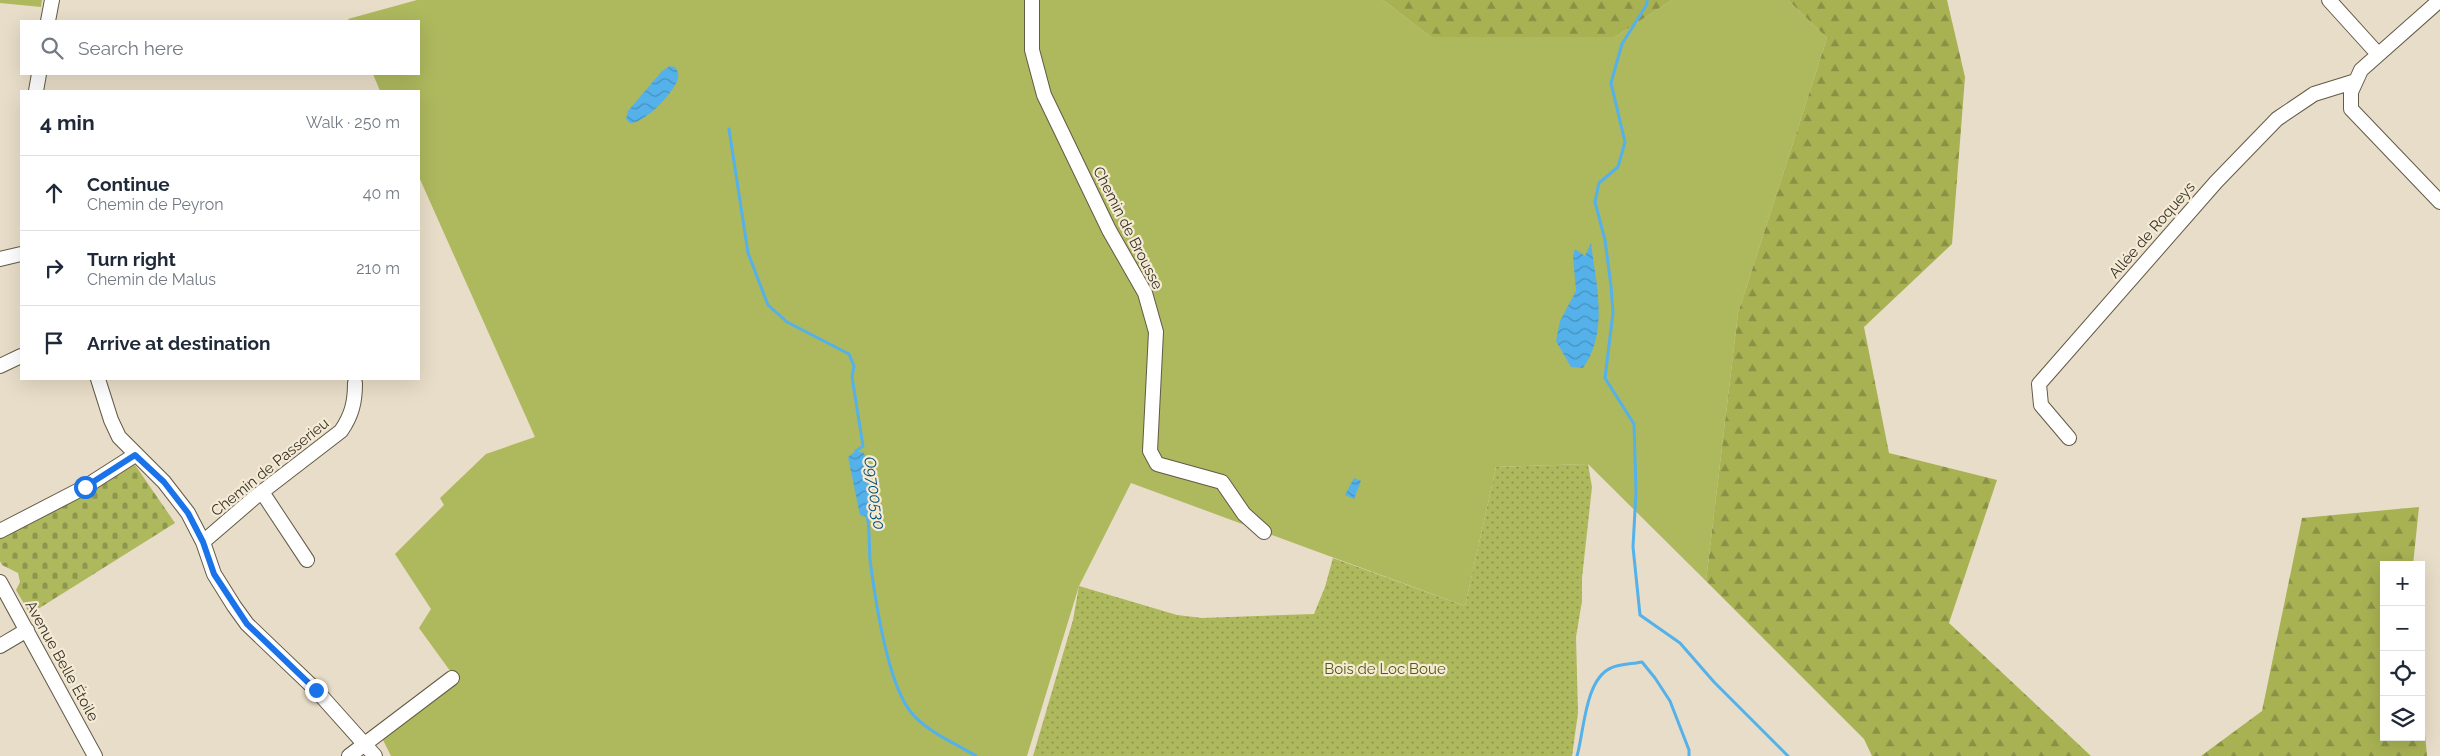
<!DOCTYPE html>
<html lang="en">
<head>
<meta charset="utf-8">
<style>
	:root { --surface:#fff; --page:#f2f2f3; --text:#1f2937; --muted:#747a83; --line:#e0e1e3 }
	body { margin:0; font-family:Raleway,sans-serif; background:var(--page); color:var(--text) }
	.controls { position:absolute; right:15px; bottom:15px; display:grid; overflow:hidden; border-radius:0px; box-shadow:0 5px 20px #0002 }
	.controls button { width:45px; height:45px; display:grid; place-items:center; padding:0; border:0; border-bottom:1px solid var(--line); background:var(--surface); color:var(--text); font:25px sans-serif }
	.stop { position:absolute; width:15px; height:15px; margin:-11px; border:4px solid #1a73e8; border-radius:50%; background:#fff }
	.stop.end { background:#1a73e8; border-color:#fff; box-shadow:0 1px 5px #0008 }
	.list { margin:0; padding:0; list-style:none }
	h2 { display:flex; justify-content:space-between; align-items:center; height:65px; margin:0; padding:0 20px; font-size:21px }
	h2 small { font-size:16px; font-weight:400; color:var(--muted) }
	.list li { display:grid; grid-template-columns:32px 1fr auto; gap:15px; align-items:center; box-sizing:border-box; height:75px; padding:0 20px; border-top:1px solid var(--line) }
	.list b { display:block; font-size:19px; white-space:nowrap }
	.list p { margin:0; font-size:16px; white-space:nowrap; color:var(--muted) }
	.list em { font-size:16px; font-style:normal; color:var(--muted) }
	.icon { flex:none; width:28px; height:28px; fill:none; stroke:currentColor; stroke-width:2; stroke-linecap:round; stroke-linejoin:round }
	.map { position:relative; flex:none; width:2440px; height:756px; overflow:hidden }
	.search { position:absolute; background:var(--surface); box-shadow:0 5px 20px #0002; left:20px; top:20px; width:400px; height:55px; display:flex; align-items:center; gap:12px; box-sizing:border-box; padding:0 18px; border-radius:0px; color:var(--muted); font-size:19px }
	.panel { position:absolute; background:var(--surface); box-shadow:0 5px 20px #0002; left:20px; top:90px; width:400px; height:290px; border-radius:0px }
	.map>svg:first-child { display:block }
</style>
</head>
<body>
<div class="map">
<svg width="2440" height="756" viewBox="0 0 2440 756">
	<defs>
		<pattern id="forest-firs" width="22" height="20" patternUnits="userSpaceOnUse" patternTransform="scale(1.25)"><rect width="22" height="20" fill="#a8b253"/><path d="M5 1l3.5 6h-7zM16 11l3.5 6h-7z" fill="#8a9145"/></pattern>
		<pattern id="cemetery-stones" width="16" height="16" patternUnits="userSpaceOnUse" patternTransform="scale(1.25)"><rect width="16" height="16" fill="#aeb85d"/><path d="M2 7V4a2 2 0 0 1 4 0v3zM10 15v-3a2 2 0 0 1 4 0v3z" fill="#8e964d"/></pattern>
		<pattern id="park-dots" width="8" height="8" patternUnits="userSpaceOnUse" patternTransform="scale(1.25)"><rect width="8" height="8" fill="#aeb85d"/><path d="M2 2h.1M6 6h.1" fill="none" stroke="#8e964d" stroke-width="1.8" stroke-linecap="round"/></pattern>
		<pattern id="water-waves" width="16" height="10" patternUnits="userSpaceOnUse" patternTransform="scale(1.25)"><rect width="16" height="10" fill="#54b1ea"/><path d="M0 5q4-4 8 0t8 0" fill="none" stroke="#4691be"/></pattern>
	</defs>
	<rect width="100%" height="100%" fill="#e8ddc8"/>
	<path fill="#aeb85d" d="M0,0H42L41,7L0,3Z
		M417,0H1383L1431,37H1615L1672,0H1788L1827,38L1738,313L1706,581L1588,464L1496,467L1465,606L1131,483L1079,586L1027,756H391L379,732L453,675L419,628L431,609L395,554L444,505L440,498L486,454L535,437L419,177V91H380L373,74H419V21H349L348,19Z"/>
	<path fill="url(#forest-firs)" d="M1383,0H1672L1615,37H1431Z
		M1788,0H1947L1965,77L1952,244L1864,327L1889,453L1997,480L1949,623L2091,756H1872L1864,739L1706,581L1738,313L1827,38Z
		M2419,507L2413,565H2384V737H2421V689L2427,756H2201L2262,711L2302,518Z"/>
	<path fill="url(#cemetery-stones)" d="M133,462L175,523L30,614L16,590L20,582L18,573L2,565L0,561V539Z"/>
	<path fill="url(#park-dots)" d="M1588,464L1592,487L1582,578V601L1576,637L1578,713L1572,756H1033L1073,620L1079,586L1177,615L1202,618L1314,614L1325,587L1333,558L1465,606L1496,467Z"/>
	<path fill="url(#water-waves)" d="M670,66L675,67C677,70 679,73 678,78C675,92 644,124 630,123L626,119L628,111L662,71Z
		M1591,243C1596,284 1609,332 1583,368L1571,367L1556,341L1560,321L1576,291L1573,256L1575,249L1585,256Z
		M856,451L864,453L876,512L870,518L860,515L848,457Z
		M1354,478L1361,481L1354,499L1345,495Z"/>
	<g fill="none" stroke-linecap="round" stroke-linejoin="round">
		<path stroke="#54b1ea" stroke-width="3" d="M1647,0V4L1622,44L1611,83L1625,142L1618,167L1599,183L1595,202L1605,240L1611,286L1613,313L1605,378L1634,424L1636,492L1633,547L1640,615L1680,643L1714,682L1788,756
			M729,129L748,253L768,305L787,322L849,354L854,366L852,377L863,446L856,451V454
			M867,514C870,530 869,545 870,560C875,598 887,681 910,711C925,731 955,743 976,756
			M1577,756C1584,732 1585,679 1611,668C1619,664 1632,664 1642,662L1655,678L1670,701L1689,750V756"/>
		<g stroke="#635a47" stroke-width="16">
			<path id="minor" d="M1032,0V50L1044,95L1109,230L1145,293L1156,332L1150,451L1157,464L1222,482L1244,514L1264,532
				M2329,0L2377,53
				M2440,0L2361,70L2351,92V109L2440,202
				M48,21L52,0
				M36,91L39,74
				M0,259L21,254
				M0,366L21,356
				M98,379L111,420L119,437L164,482L188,513L203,542L214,574L234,606L247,624L316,690L375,756
				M2069,438L2041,405L2039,384L2216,182L2277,119L2314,94L2356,81
				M262,492L307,560
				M0,531L85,487L135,455
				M203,542L254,498L341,431C352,415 355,402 355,383
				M0,582L95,756
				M0,646L27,630
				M349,756L452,678"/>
		</g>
		<use href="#minor" stroke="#fff" stroke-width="14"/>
	</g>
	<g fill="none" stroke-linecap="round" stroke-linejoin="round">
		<path stroke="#1a73e8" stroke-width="6" d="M85,487L135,455L164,482L188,513L203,542L214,574L247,624L316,690"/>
	</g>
	<g text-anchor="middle" stroke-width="4.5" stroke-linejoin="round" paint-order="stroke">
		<g font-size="15" fill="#353129" stroke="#f5ead4">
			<text transform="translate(1128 228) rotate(63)" y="5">Chemin de Brousse</text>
			<text transform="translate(2152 230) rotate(-49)" y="5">Allée de Roqueys</text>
			<text transform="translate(270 467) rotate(-39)" y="5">Chemin de Passerieu</text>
			<text transform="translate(62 661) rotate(61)" y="5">Avenue Belle Étoile</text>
		</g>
		<g font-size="15" fill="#555b15" stroke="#f5ead4">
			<text x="1385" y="674">Bois de Loc Boue</text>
		</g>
		<g font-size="16" font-style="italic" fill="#045176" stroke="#f5ead4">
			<text transform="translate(875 493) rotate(82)" y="6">O9700530</text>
		</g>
	</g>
</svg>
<div class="controls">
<button>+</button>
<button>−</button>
<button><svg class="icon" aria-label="locate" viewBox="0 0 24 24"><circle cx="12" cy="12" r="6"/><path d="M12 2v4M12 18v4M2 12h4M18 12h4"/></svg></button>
<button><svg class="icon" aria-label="layers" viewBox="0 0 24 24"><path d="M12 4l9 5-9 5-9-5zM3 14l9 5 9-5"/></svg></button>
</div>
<div class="stop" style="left:85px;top:487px"></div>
<div class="stop end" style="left:316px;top:690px"></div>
<div class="search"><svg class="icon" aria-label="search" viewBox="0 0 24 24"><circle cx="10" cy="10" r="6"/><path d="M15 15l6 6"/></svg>Search here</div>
<section class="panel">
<h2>4 min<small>Walk · 250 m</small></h2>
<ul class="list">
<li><svg class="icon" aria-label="ahead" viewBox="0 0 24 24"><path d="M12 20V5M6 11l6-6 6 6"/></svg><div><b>Continue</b><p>Chemin de Peyron</p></div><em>40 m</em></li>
<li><svg class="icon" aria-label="right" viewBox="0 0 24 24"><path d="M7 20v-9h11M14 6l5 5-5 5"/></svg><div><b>Turn right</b><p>Chemin de Malus</p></div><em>210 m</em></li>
<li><svg class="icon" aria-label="arrive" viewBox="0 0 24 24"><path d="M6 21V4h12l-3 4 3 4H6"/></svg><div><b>Arrive at destination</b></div></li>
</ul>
</section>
</div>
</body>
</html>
